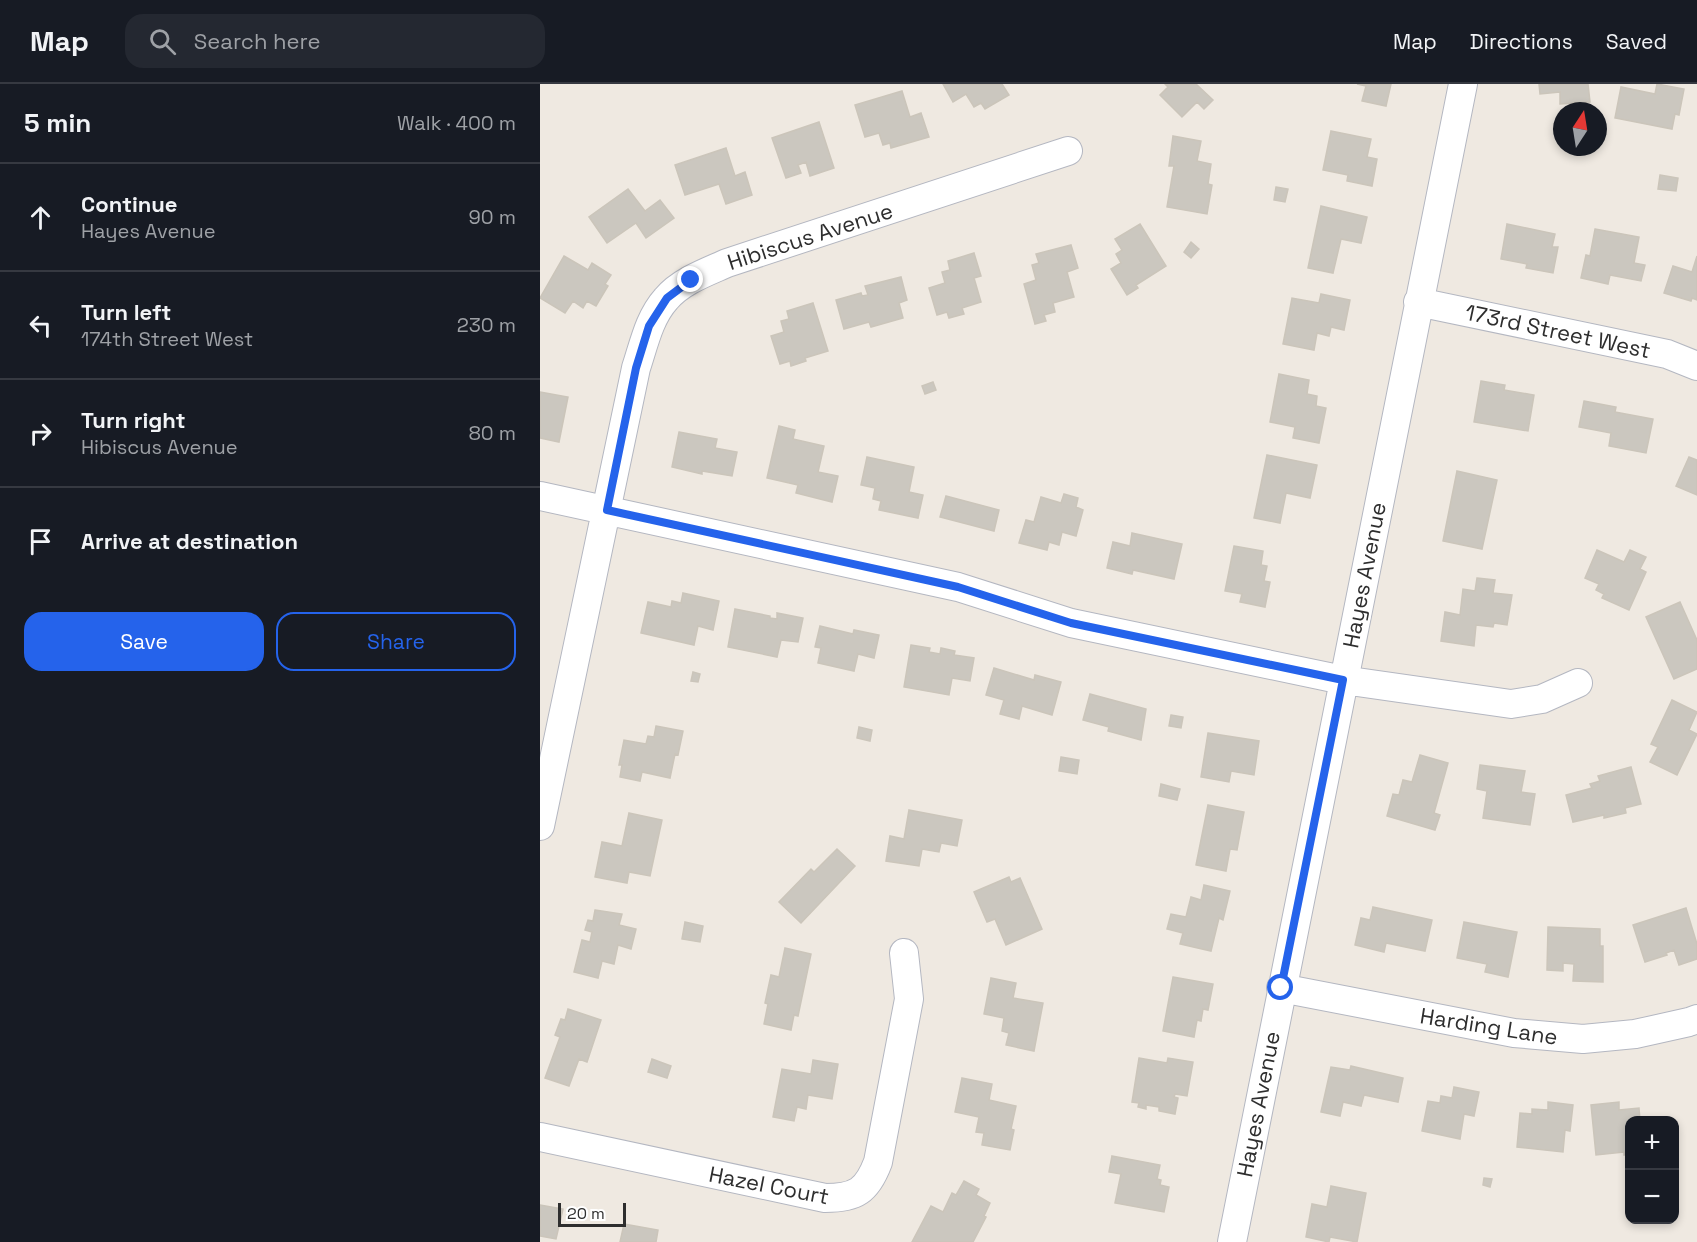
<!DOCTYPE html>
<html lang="en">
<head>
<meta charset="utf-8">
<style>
	:root { --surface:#171b24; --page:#242831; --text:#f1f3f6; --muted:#9ea1a6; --line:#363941; --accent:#2563eb }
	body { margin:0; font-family:"Space Grotesk",sans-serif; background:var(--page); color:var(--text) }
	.controls { position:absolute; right:18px; bottom:18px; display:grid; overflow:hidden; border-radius:12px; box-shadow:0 3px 9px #0003 }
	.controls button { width:54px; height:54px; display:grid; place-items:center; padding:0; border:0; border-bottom:2px solid var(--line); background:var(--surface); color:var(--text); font:30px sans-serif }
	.compass { position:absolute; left:1013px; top:18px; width:54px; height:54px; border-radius:50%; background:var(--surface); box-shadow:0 3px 9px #0003; rotate:12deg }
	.scale { position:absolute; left:18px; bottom:15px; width:68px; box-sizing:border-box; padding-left:6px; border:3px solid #2e2e2e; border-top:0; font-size:16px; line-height:21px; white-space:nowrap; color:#2e2e2e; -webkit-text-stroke:4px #fff; paint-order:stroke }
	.stop { position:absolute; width:18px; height:18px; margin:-14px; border:4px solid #2563eb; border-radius:50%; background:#fff }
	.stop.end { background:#2563eb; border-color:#fff; box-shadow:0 2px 6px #0008 }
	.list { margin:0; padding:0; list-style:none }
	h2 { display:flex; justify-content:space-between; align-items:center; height:78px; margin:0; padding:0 24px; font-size:26px }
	h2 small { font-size:20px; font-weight:400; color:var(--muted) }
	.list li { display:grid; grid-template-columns:39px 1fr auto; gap:18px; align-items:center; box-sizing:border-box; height:108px; padding:0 24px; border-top:2px solid var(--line) }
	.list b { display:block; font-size:22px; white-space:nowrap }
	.list p { margin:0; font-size:20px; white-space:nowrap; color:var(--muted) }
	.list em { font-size:20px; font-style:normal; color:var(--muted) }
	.actions { display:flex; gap:12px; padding:18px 24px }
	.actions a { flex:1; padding:14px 0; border:2px solid var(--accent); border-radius:18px; text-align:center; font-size:21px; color:var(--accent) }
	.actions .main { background:var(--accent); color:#fff }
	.icon { flex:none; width:33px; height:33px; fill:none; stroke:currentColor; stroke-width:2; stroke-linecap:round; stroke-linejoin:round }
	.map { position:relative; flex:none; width:1157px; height:1158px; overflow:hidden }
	header { display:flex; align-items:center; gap:36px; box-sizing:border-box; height:84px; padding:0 30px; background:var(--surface); border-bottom:2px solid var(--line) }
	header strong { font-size:28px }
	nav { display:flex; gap:33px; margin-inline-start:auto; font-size:21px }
	.search { width:420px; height:54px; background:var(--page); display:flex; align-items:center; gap:15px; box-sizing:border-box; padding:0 21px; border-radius:18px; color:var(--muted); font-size:22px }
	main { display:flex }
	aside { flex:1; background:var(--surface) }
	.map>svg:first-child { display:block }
</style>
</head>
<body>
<header>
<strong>Map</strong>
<div class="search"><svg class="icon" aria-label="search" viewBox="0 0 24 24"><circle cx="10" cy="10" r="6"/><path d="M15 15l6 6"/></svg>Search here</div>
<nav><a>Map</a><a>Directions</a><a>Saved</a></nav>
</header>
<main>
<aside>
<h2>5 min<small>Walk · 400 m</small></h2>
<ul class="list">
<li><svg class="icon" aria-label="ahead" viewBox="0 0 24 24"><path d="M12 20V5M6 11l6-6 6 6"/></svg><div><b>Continue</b><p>Hayes Avenue</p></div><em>90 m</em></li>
<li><svg class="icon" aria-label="left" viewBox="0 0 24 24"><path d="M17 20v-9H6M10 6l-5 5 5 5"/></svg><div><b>Turn left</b><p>174th Street West</p></div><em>230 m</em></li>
<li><svg class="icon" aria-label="right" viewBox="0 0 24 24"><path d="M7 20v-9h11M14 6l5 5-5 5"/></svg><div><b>Turn right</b><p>Hibiscus Avenue</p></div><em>80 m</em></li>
<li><svg class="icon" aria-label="arrive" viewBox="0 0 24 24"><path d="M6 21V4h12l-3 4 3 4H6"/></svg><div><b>Arrive at destination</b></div></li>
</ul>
<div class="actions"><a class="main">Save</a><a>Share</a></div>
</aside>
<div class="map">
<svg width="1157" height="1158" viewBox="0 0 1157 1158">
	<rect width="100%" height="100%" fill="#efe9e1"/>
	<path fill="#cbc7bf" stroke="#cbc5ba" stroke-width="1.5" d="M403,0H462L469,11L445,25L441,19L434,23L426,10L413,18Z
		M625,0H656L673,16L664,25L657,18L642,33L620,11L628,3Z
		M817,0H851L846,22L822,17L826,2Z
		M999,0H1048L1050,18L1020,20V8L1000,10Z
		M1117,0L1144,5L1139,31L1135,30L1132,45L1075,34L1081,3L1115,10Z
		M362,7L370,33L381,29L389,53L351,64L350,59L343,61L339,49L325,53L315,21Z
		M279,38L294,84L270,92L266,78L258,81L261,89L246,94L232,54Z
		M791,47L831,55L827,73L837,75L832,102L807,97L808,91L783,86Z
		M633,52L661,57L657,77L671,80L668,100L672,101L667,130L627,123L634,82H629Z
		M186,64L195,92L205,88L212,111L186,120L179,100L145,111L135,81Z
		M1120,91L1138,94L1136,107L1118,105Z
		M736,103L748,105L745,118L734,116Z
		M88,105L105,127L120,116L134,134L106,154L96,139L67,159L49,133Z
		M781,122L827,133L821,159L801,155L793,189L768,184Z
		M600,140L626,182L596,201L598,204L587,211L571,185L581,179L576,170L582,166L575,155Z
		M967,140L1015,150L1012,163H1018L1013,189L986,184L987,180L961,175Z
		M1055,145L1099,153L1094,179L1105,181L1101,197L1070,191L1068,200L1041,194L1046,171L1050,172Z
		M651,158L659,165L651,174L644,168Z
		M531,161L538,184L527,188L534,213L513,219L515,228L504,231L506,237L495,240L484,200L496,196L492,181L499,179L496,170Z
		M434,169L441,192L434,194L441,218L422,224L424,230L409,234L407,228L397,231L389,204L405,199L402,188L410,186L408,177Z
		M24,172L48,186L52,179L71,191L65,200L68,202L56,222L47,217L43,224L33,217L25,229L0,214Z
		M1157,172V216L1152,214L1151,217L1124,209L1133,182L1152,188Z
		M361,193L367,216L359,219L363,234L331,243L329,238L304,245L296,216L321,209L322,212L328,211L325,202Z
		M781,210L810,216L804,246L791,243L789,252L777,249L774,266L743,260L752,214L779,219Z
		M273,219L288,267L265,274L266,277L251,282L250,277L240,280L231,252L244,248L241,237L249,235L247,227Z
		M739,290L769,296L767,310L777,312L776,322L786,324L779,359L753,354L755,343L730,338Z
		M941,297L965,301L964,306L994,311L988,347L934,338Z
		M393,298L396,306L385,310L382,302Z
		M0,308L28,313L19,358L0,354Z
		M1044,317L1076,323L1075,328L1113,335L1106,369L1069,362L1071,349L1039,343Z
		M239,342L255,346L253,355L284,362L278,388L298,392L292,418L256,409L258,401L227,394Z
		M139,348L177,355L175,364L197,368L192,392L162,387V390L132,383Z
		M727,371L777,381L770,414L746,409L740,439L714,434Z
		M327,373L374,383L369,408L383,411L378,434L339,426L341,417L333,415L335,404L321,401Z
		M1149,373L1157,376V411L1136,402Z
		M917,387L957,396L942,465L903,457Z
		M524,410L538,414L536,423L543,426L536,452L522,448L519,461L509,458L507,466L479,459L486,436L494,438L501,413L521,419Z
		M406,412L459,426L454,447L400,433Z
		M592,449L642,460L634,495L593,486L592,490L567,484L573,458L590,462Z
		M694,462L723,467L721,481L727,482L724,497L730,498L725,523L700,518L702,510L685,507Z
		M1057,466L1084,478L1090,466L1106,473L1100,485L1106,488L1089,526L1062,514L1064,510L1056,506L1059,500L1045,494Z
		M937,494L955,496L953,509L972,511L967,541L954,539L953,543L936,541L934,562L901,557L905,528L920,531L923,505L935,507Z
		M143,509L179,517L173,546L158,542L154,561L101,549L108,518L131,523L132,517L141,519Z
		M1140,518L1157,556V585L1134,595L1106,533Z
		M195,525L230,532V534L237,535V529L263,534L258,558L241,556L237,573L188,563Z
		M280,542L313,550L314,546L339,551L334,574L318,570L314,587L278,579L281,564L275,563Z
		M371,561L390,564L389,568L400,570L401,564L415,567L414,571L434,574L430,597L412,594L409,611L364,603Z
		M454,584L494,596L495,591L521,598L512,631L482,622L479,635L460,630L464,616L446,611Z
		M153,588L160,590L158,598L151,597Z
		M550,610L606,625L601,656L568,647L569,643L543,636Z
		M1132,616L1157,628L1149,646L1157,650L1137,691L1110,678L1118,663L1111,660Z
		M631,631L643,633L641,644L629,642Z
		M116,642L143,647L138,671L135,670L130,694L102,688L100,697L80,693L82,681H79L84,656L106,660L108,652L114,653Z
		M319,643L332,646L330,657L317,654Z
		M668,649L719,657L714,691L691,687L689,698L661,693Z
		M880,671L908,679L894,729L900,731L895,746L847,732L853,710L859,711L863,696L872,698Z
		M521,673L539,676L537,690L519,687Z
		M940,681L985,687L981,708L995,710L990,741L943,734L947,707L937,705Z
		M1091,683L1101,720L1085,724L1086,729L1064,734V731L1033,738L1026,711L1052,704L1050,700L1060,697L1058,692Z
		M621,700L640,705L637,716L619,712Z
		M668,721L704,728L697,766L690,765L686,787L656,781Z
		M369,726L422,736L417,762L401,759L399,768L382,765L379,782L346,777L350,752L364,755Z
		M89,729L122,736L110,792L89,788L87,799L55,793L62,758L82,762Z
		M297,765L315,782L261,839L239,818L271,785L274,788Z
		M469,793L471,798L480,794L502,845L466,861L455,835L447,838L434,808Z
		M664,801L690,807L683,836L679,834L671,867L640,860L643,849L627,845L631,830L646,833L651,813L661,816Z
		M833,823L892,836L885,867L846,859L844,868L815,861L821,834L830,836Z
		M1146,824L1157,860V875L1139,881L1134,866L1126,869L1127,871L1105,878L1093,841Z
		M55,826L82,830L79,841L96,845L91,865L78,861L74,880L62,877L58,894L34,888L42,856L50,858L52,848L45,846L48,836L53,837Z
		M145,838L163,842L160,858L142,855Z
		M924,838L977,848L968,893L945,888L947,880L917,874Z
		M1008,843L1060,845V862H1063V898L1033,897L1034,880L1023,879V887L1007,886Z
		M245,864L271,870L258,932L254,931L251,946L224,940L228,920L225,919L231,891L239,893Z
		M633,893L673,900L668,926L663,925L661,937L657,936L654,953L623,947Z
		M451,894L476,899L473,914L503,919L494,967L466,961L469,949L462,947L464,934L444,930Z
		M28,925L61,936L47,978L39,975L29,1002L5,994L20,953L15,951L21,935L25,936Z
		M599,974L627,979L628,974L653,978L647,1012L635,1010L634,1013L638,1014L635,1030L619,1027V1023L606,1021V1025L598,1023L599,1019L592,1018Z
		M112,975L131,982L127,994L108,988Z
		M273,976L298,980L292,1015L268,1011L266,1025L257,1023L254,1037L233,1033L242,985L271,990Z
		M811,982L863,994L858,1018L824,1011L821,1022L803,1018L800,1032L781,1028L791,983L810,986Z
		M422,994L452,1000L449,1016L476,1022L471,1045L474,1046L470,1066L442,1061L444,1049L436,1048L439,1033L415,1028Z
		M914,1003L939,1008L934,1032L924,1030L920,1055L882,1047L888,1017L900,1019L901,1012L912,1014Z
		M1008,1018L1033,1021L1030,1047L1025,1046L1023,1068L977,1063L980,1029L992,1030V1025L1008,1026Z
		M1079,1018V1026L1099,1024L1100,1036H1090V1071H1084V1068L1056,1071L1051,1021Z
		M572,1072L620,1081L617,1095L621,1096L620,1101L629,1103L624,1128L575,1119L581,1090L569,1088Z
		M944,1094L952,1095L950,1103L943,1101Z
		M424,1097L439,1105L436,1111L450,1119L444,1132L446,1133L433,1158H372L391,1122L403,1128L412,1109L416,1111Z
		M791,1102L826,1109L817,1158L790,1153L789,1158L766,1153L772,1120L787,1123Z
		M0,1121L23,1125L16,1155L0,1152Z
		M84,1140L118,1146L116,1158H80Z"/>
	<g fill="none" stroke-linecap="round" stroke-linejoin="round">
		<g stroke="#b4b7c1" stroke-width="30">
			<path id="minor" d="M878,218L1127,270L1157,282
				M0,412L418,503L531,539L803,596L971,620L1002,615L1038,599
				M0,742L96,284C104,260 109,234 126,215C141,197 167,188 187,179L528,67
				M741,904L974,949L1043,955L1095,950L1149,938L1157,935
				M0,1053L285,1114C316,1114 327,1107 338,1078L369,915L364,869
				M692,1158L923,0"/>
		</g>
		<use href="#minor" stroke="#fff" stroke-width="28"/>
	</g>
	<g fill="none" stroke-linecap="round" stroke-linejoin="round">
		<path stroke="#2563eb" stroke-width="8" d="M151,196L127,214L109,242L96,284L67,426L418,503L531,539L803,596L741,904"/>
	</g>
	<g text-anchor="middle" stroke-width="4.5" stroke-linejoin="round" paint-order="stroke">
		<g font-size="22" fill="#2e2e2e" stroke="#fff">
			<text transform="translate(270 152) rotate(-18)" y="8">Hibiscus Avenue</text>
			<text transform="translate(1018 247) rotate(12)" y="8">173rd Street West</text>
			<text transform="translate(824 491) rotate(-79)" y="8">Hayes Avenue</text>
			<text transform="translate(949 942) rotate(9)" y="8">Harding Lane</text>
			<text transform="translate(718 1020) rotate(-79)" y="8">Hayes Avenue</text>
			<text transform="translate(229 1101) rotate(11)" y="8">Hazel Court</text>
		</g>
	</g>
</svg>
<div class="controls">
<button>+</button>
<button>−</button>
</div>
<svg class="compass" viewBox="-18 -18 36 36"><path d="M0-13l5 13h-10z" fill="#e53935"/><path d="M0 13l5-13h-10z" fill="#9ea1a6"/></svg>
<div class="scale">20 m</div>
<div class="stop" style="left:741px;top:904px"></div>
<div class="stop end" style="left:151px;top:196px"></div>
</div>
</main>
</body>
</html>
